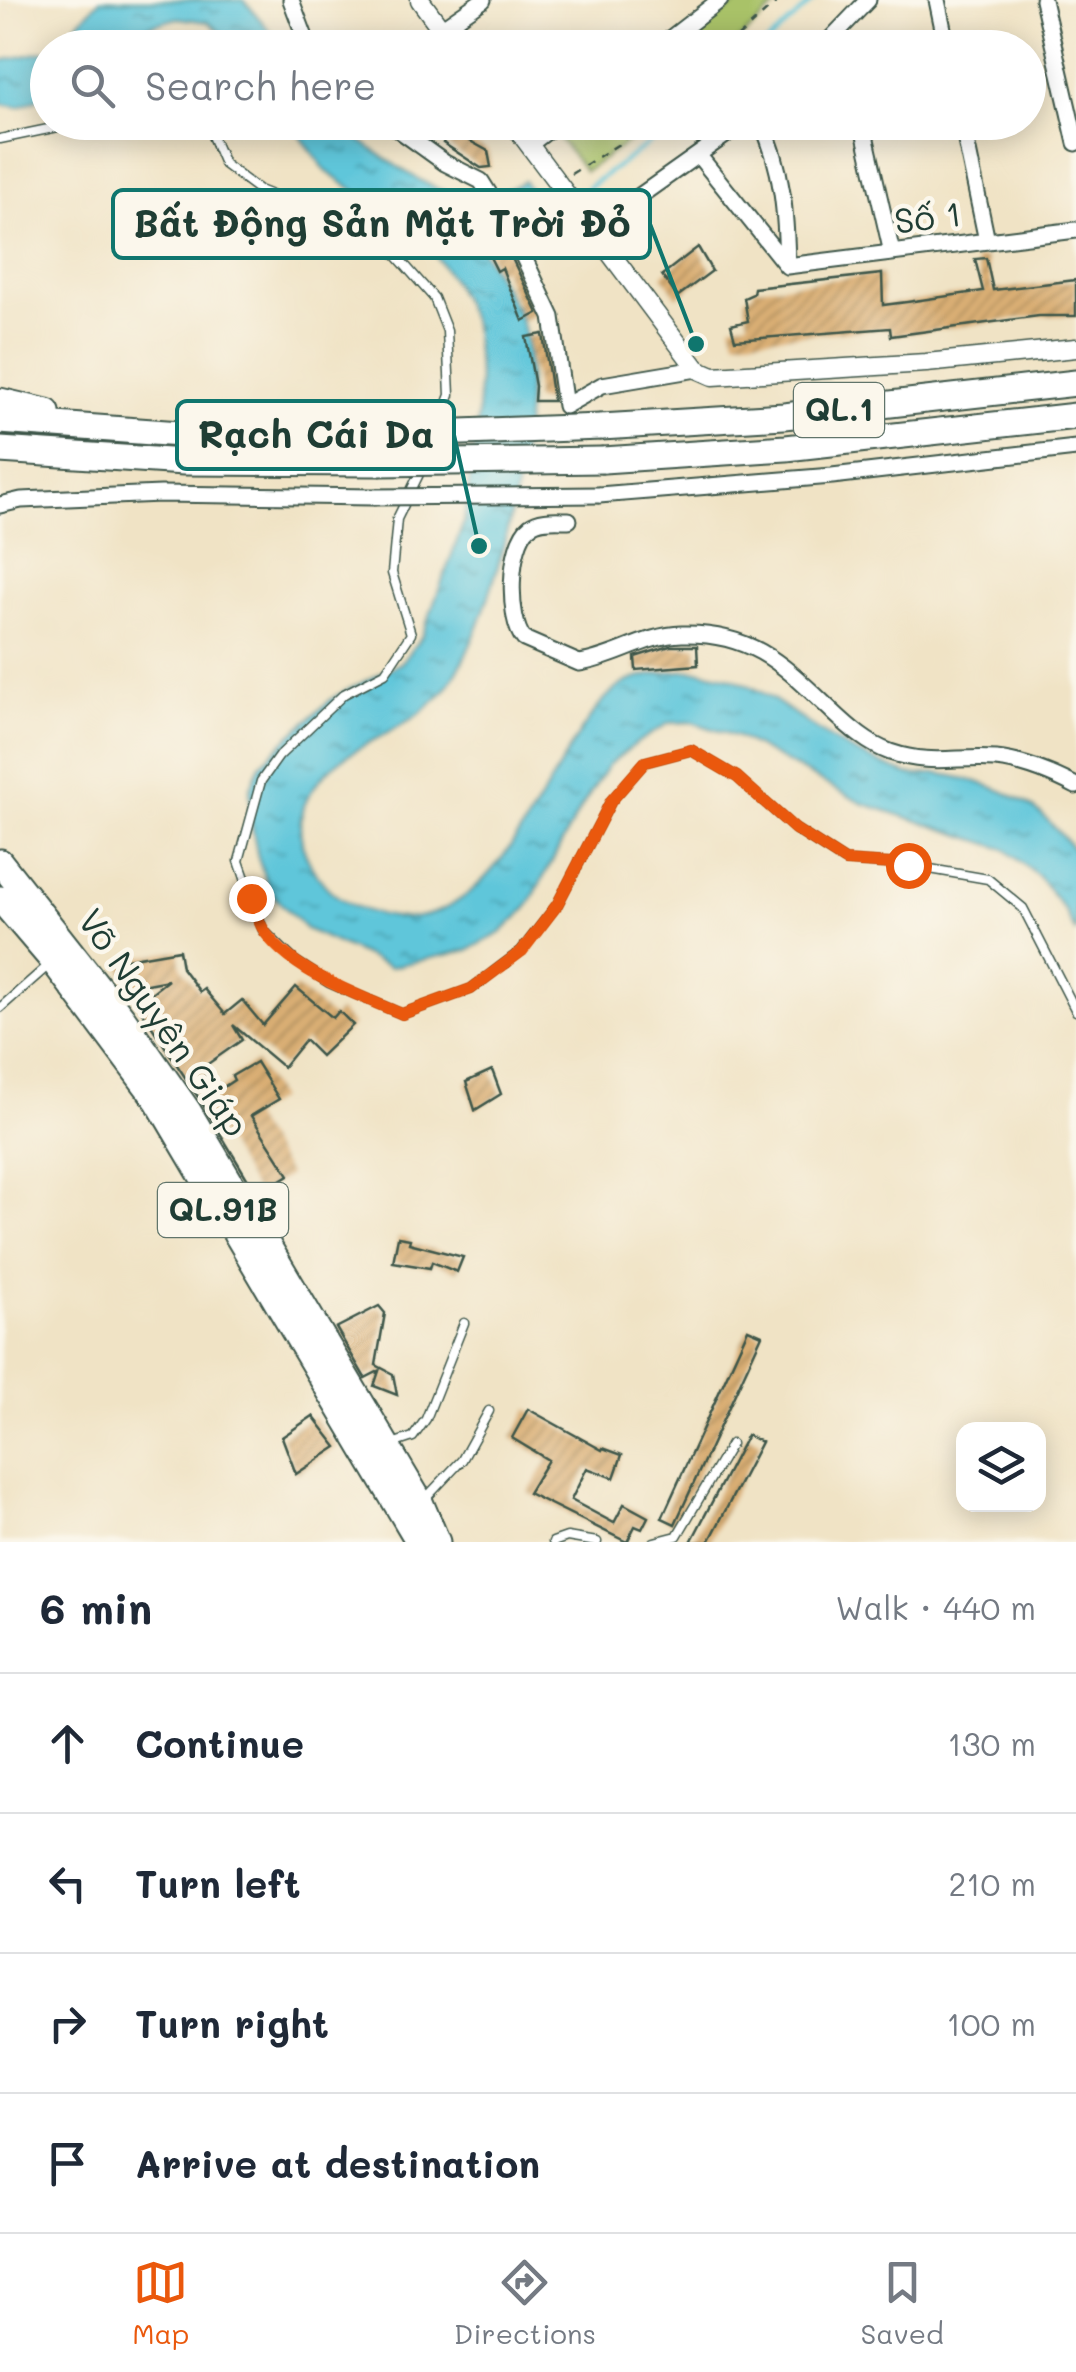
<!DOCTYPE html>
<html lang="en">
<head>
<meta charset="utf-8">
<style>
	:root { --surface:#fff; --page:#f6f6f7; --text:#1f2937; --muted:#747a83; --line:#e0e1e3; --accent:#ea580c }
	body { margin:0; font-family:Mali,sans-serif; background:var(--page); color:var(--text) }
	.controls { position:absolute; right:30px; bottom:30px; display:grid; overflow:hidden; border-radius:20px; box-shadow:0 5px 25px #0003 }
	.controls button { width:90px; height:90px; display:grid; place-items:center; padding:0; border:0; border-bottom:2px solid var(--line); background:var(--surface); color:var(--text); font:50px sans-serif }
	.stop { position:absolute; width:30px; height:30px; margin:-22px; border:8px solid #ea580c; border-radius:50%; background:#fff }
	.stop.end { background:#ea580c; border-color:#fff; box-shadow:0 2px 10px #0008 }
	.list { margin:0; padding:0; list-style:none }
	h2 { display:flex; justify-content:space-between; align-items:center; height:130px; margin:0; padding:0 40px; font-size:42px }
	h2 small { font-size:32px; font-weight:400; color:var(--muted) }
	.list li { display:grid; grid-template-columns:65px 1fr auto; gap:30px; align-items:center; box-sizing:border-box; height:140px; padding:0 40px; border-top:2px solid var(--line) }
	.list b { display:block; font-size:38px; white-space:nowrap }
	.list em { font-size:32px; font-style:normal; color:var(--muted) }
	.icon { flex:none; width:55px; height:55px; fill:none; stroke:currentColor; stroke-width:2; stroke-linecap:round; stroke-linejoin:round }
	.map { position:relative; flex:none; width:1076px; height:1542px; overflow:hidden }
	.search { position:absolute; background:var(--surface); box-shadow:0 5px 25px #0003; left:30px; right:30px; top:30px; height:110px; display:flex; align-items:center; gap:25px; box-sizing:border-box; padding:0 35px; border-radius:55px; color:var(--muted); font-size:38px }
	.sheet { height:690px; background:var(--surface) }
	nav { display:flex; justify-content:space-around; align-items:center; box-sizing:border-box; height:140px; border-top:2px solid var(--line); background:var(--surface); font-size:28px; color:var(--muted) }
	nav a { display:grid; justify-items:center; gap:5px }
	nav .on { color:var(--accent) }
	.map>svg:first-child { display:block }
</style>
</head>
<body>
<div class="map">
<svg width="1076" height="1542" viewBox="0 0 1076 1542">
	<defs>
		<pattern id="water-ripples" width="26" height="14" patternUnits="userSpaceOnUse" patternTransform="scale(2.5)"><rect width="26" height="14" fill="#5ec6da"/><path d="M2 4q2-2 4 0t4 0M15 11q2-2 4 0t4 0" fill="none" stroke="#4da2b2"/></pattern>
		<pattern id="building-hatch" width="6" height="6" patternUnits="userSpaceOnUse" patternTransform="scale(2.5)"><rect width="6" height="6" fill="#daaf74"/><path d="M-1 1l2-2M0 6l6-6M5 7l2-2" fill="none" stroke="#b09060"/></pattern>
	</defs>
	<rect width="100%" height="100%" fill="#fbf7ec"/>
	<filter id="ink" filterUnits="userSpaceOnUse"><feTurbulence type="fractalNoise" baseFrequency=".01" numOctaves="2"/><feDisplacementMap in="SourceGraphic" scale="20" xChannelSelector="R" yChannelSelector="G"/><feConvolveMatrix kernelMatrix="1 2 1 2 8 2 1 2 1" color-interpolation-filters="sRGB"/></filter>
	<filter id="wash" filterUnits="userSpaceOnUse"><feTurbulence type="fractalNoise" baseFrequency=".0048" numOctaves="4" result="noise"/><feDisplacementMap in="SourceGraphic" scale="40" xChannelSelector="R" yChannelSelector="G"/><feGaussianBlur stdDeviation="2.25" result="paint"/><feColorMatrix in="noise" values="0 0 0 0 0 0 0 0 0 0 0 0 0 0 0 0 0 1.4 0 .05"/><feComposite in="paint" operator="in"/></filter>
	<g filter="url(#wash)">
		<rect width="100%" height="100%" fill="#f0e3c5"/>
		<path fill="#a9c267" stroke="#64804e" stroke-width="2.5" d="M742,0H783L731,47H677Z
			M576,123V122L649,123L627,143L585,171L557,136Z"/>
		<path fill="url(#water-ripples)" stroke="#3e8287" stroke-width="2.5" d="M100,0H244L283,47H238L208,22L178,18L148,26L119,47H55Z
			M47,51V95L19,107L0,104V61Z
			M291,123H338C356,139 375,151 395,165C442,195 472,210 524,181L534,198L476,237C489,270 517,299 525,335C541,415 495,628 444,691C405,738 335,742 307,799C292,829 304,860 324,884C339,902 360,910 382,915C484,941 538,793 583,728C594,712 606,694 623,684C631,679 646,676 655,674C754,655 788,725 868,758C880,763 894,770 907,774C918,777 929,773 940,774C972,778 1009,791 1035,809C1050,820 1063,838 1076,852V933L1065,911L1039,877L1005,849L862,803L738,737L692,722L669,723L638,742L608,765L579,811L527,908L501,933L468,950L390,967L306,929L270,892L258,858L251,821L250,789L260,765L291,735L334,697L401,663L422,636L464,522L478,417L479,381L473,324L454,283L435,255L391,216L326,171Z"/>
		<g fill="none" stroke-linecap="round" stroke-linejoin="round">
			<path stroke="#5ec6da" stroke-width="4" d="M762,48L814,0
				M587,188L679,122"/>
		</g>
		<g id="blocks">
			<path fill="url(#building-hatch)" d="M453,124L474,132L470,141L488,151L491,167L481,168L443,143Z
				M497,227L538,313L523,321L502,268L497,271L479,235Z
				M698,247L712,271L677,297L662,275Z
				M986,258L993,290L1076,280V316H1039L891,336L890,328L735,340L731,325L748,321L744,298L753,294L754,288L882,274L883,305L907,302L983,291L975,259Z
				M543,334L553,401H534L535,386L526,337Z
				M670,646H697L698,665L636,670L635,657Z
				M179,950L182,968L200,992L204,989L225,1014L242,1000L263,1025L296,987L333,1018L339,1011L353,1025L321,1056L305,1040L283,1067L233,1025L242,1040L202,1068L216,1092L234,1080L232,1076L256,1062L279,1099L251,1116L289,1175L257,1195L202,1103L137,1004L168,980L126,988L121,960Z
				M492,1070L501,1094L475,1110L466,1082Z
				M398,1237L410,1239L409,1243L463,1257L457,1272L432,1262L430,1268L393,1262Z
				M379,1306L385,1313L376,1365L393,1374L397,1395L374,1386L379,1371L365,1378L336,1328Z
				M748,1329L762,1335L675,1524L662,1518Z
				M528,1409L602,1450L603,1448L622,1455L614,1478L587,1468L571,1500L614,1523L624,1504L648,1517L642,1529L635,1526L627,1542L528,1493L548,1460L512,1438Z
				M313,1416L337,1447L296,1474L282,1437Z
				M747,1435L761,1442L709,1542H691Z"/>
		</g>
	</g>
	<g filter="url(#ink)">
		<use href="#blocks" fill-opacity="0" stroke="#3e564a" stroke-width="2.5"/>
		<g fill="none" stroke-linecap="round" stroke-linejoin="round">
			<g stroke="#3e564a" stroke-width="11">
				<path id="service" d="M206,122L224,164L259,190L350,226L396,255L434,298L447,331L450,395L422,468L397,519L392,573L411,634L385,673L344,694L279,756L261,781L239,861L263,930L294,960L329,983L402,1014L471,989L521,951L557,905L611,801L645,762L691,750L737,777L795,829L845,861L907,865L988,879L1023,908L1076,1011
					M0,139L82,122
					M0,1008L50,964
					M392,1444L413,1437L426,1419L464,1323
					M425,1499L462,1460L489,1411
					M553,1542L567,1537L597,1542
					M654,1542L677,1536L731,1444"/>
			</g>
			<g stroke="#3e564a" stroke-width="19">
				<path id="minor" d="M291,0L309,48
					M937,0L947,48
					M1043,0L1076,143
					M441,29L483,0
					M658,48L720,0
					M822,48L868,0
					M388,122L445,163L481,181L507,222L552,317L565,406L602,385L697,369
					M761,122C783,167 786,217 787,266
					M862,122L892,253
					M962,122L987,241
					M529,145L559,122
					M699,156L787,266
					M593,229L744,122
					M787,266L1076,230
					M599,495L832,476L1076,448
					M0,505L21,500L161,494L374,497
					M569,520C557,520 540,518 530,526C508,543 507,620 524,639L579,663C615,658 645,635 682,634C754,632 785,667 833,712C850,728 868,744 890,752C931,766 956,756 996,759C1024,762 1051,773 1076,786"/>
			</g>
			<g stroke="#3e564a" stroke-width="21">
				<path id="tertiary" d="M420,0L455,48
					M512,122L697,369L713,376L926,363L1076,348"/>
			</g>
			<g stroke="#3e564a" stroke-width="29">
				<path id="trunk" d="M0,401L47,412
					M0,421L180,434L378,435
					M601,427L784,416L1076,383
					M0,450L184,462L379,463
					M603,460L786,448L1076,416
					M0,862L122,1017L188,1111L420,1502L437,1542
					M0,899L53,961L157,1100L419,1542"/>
			</g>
			<path stroke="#3e564a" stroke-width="2.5" stroke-dasharray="8 8" stroke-linecap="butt" d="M726,48L779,0
				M571,174L622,142L643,122"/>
			<use href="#service" stroke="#fff" stroke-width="8"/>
			<use href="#minor" stroke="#fff" stroke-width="15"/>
			<use href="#tertiary" stroke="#fff" stroke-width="18"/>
			<use href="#trunk" stroke="#fff" stroke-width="25"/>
			<g stroke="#3e564a" stroke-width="19" stroke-linecap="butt">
				<path id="minor-bridge" d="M374,497L599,495"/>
			</g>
			<g stroke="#3e564a" stroke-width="29" stroke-linecap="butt">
				<path id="trunk-bridge" d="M378,435L601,427
					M379,463L603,460"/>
			</g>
			<use href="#minor-bridge" stroke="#fff" stroke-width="15"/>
			<use href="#trunk-bridge" stroke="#fff" stroke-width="25"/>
		</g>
	</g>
	<g fill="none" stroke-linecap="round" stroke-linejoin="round" filter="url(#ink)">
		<path stroke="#ea580c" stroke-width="12" d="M251,898C254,907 257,918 262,927C285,969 360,996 402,1014L471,989L522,951L557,905L611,801L645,762L691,750L737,777L795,829L845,861L908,865"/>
	</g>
	<g text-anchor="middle" stroke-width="9" stroke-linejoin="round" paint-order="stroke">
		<g fill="#fbf7ec" stroke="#61756b" stroke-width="2.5">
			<rect x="794" y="383" width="90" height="54" rx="8"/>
			<rect x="158" y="1183" width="130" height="54" rx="8"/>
		</g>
		<g font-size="32" font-weight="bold" fill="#1f3d34">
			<text x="839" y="421">QL.1</text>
			<text x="223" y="1221">QL.91B</text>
		</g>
		<g font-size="35" fill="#1f3d34" stroke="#fbf7ec">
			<text transform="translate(928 218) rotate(-7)" y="12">Số 1</text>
			<text transform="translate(163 1023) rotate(55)" y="12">Võ Nguyên Giáp</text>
		</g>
	</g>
	<path fill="none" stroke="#0f766e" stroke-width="4" d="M696 344L650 224M479 546L454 435"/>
	<g fill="#0f766e" stroke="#fbf7ec" stroke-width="4">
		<circle cx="696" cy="344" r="10"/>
		<circle cx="479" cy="546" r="10"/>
	</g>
	<g fill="#fbf7ec" stroke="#0f766e" stroke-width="4">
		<rect x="113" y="190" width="537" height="68" rx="10"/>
		<rect x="177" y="401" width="277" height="68" rx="10"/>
	</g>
	<g font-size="38" text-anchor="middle" font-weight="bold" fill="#1f3d34">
		<text x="382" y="237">Bất Động Sản Mặt Trời Đỏ</text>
		<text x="316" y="448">Rạch Cái Da</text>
	</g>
</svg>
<div class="controls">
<button><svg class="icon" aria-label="layers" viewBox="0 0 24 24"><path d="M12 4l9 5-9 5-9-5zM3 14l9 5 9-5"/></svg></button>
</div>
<div class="stop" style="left:908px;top:865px"></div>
<div class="stop end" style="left:251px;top:898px"></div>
<div class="search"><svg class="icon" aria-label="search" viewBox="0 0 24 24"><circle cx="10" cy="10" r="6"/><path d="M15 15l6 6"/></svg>Search here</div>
</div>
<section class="sheet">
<h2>6 min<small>Walk · 440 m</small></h2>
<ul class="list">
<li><svg class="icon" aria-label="ahead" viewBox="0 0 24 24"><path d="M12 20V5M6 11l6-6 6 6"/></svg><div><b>Continue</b></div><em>130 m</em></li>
<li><svg class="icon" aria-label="left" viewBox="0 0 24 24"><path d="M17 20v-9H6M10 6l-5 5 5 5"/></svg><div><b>Turn left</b></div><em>210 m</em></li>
<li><svg class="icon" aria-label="right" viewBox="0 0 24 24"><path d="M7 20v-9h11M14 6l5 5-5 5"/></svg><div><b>Turn right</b></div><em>100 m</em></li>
<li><svg class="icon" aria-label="arrive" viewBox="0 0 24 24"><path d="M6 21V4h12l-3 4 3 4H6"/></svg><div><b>Arrive at destination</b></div></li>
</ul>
</section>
<nav>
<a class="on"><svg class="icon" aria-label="map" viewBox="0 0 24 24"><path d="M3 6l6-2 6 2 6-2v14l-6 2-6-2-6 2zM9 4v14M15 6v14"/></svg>Map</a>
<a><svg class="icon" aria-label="directions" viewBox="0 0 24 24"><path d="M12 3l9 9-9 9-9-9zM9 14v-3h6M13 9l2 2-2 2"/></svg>Directions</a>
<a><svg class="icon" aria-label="saved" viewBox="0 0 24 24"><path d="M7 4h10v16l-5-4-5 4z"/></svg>Saved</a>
</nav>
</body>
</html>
